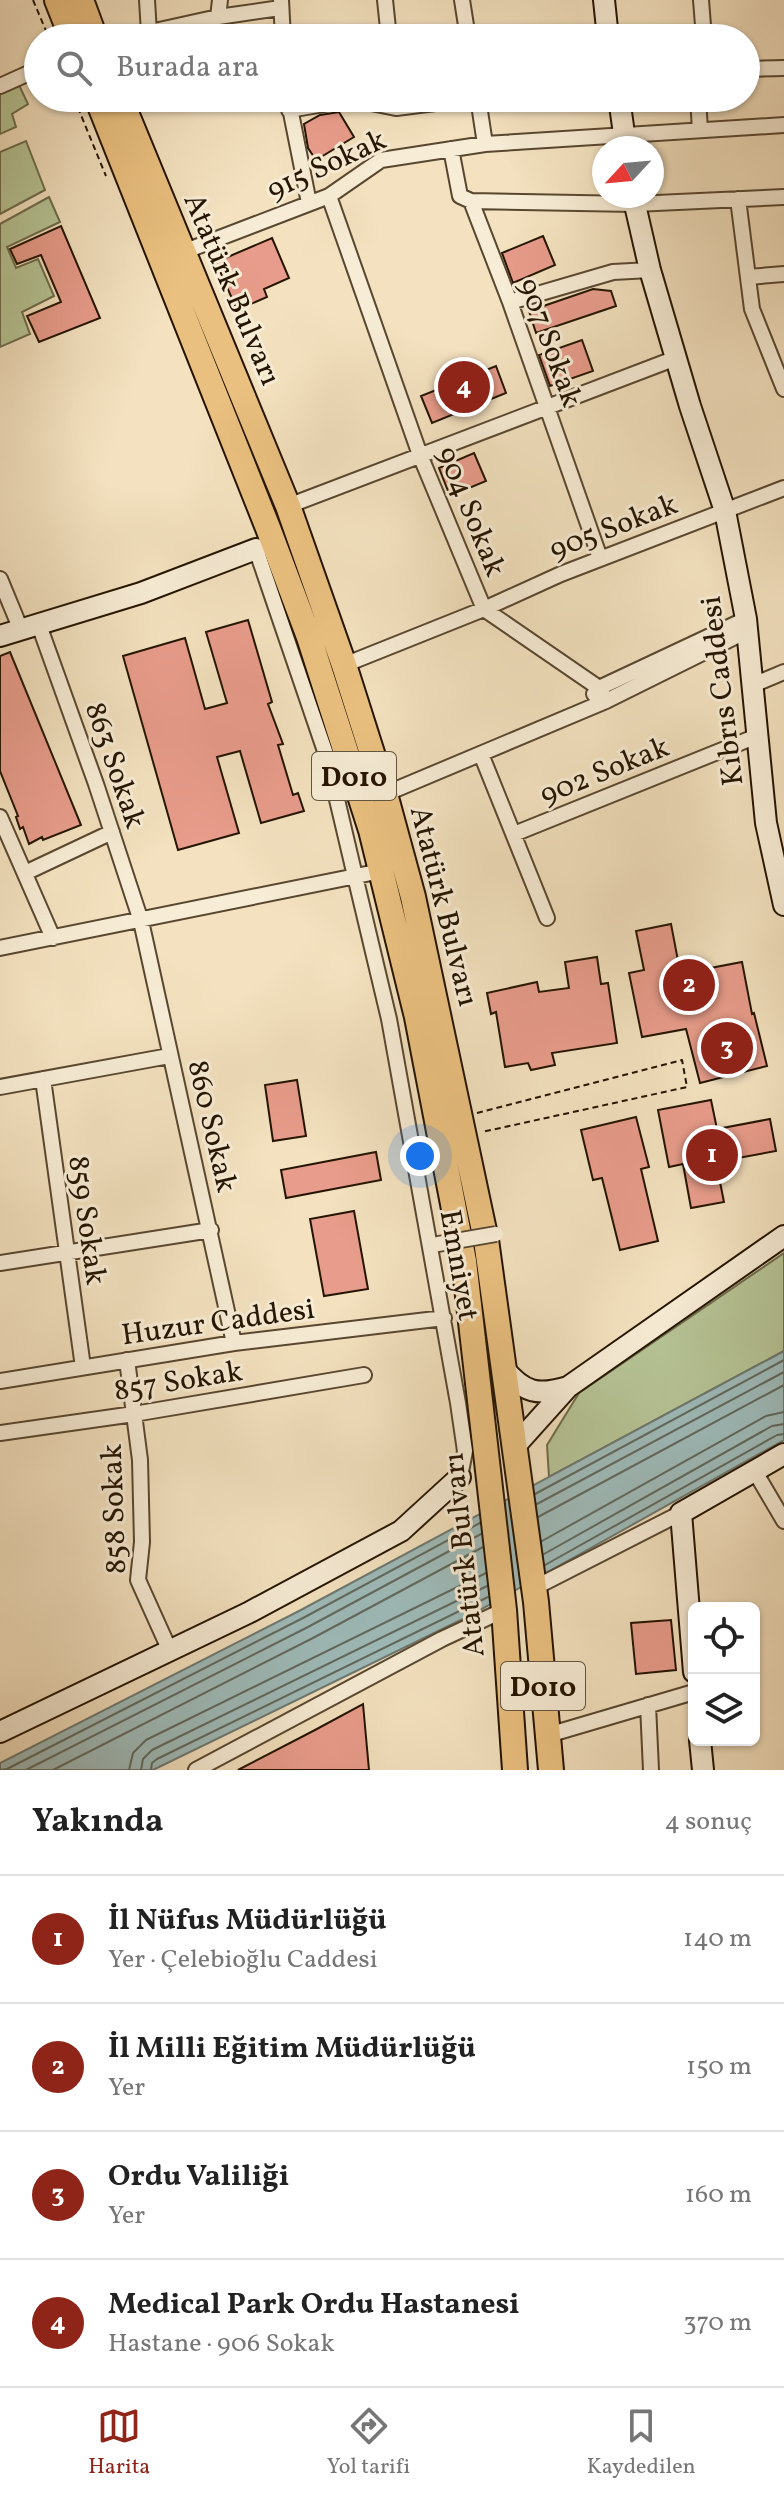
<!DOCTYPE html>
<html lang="tr">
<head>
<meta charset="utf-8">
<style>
	:root { --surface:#fff; --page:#f6f6f6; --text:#222; --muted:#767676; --line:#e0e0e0; --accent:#8f2418 }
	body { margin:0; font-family:Vollkorn,serif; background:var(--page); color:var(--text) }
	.controls { position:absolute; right:24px; bottom:24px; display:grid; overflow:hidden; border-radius:12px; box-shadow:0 2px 6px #0004 }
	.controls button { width:72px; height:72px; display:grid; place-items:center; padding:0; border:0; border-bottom:2px solid var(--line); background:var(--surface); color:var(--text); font:40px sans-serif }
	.compass { position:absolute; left:592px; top:136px; width:72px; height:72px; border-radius:50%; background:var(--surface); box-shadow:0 2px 6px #0004; rotate:244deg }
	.you { position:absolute; left:420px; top:1156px; width:28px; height:28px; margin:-20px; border:6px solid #fff; border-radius:50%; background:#1a73e8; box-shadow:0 0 0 12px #1a73e833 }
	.badge { display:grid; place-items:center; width:52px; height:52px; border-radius:50%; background:var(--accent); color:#fff; font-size:26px; font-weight:700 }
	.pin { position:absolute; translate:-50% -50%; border:4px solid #fff; box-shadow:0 2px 8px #0006 }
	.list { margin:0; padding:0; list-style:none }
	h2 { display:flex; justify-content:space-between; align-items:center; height:104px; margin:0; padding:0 32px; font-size:34px }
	h2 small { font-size:26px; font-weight:400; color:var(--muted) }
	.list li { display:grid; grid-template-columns:52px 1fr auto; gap:24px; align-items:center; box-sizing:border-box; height:128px; padding:0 32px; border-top:2px solid var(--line) }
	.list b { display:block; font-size:30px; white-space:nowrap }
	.list p { margin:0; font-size:26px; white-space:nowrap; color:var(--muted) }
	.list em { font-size:26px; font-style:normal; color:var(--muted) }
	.icon { flex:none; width:44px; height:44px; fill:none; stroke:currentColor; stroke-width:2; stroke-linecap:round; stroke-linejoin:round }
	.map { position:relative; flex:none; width:784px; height:1770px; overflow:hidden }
	.search { position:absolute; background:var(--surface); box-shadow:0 2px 6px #0004; left:24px; right:24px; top:24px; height:88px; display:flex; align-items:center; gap:20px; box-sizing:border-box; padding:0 28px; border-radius:44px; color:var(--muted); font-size:30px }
	.sheet { height:616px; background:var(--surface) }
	nav { display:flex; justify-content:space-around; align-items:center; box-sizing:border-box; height:112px; border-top:2px solid var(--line); background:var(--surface); font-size:22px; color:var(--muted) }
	nav a { display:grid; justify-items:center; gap:4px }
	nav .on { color:var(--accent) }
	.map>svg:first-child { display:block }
</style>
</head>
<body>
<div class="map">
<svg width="784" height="1770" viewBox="0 0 784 1770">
	<rect width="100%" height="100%" fill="#f3e1bf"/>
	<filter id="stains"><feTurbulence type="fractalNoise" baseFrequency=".0025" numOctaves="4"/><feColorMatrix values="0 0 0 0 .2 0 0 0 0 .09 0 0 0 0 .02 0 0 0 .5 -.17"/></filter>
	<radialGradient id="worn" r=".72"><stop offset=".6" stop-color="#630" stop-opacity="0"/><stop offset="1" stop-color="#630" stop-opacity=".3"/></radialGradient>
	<path fill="#b6c496" stroke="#6d6c4b" stroke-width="2" d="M19,85L28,104L12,114L16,127L0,134V94Z
		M26,141L45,190L0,214V152Z
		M49,197L60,222L7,247L16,268L38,259L54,296L22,312L30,334L0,347V224Z
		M784,1253V1351L549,1477L547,1445L579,1393Z"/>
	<path fill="#9ebbba" stroke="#6d7870" stroke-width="2" d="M784,1351V1440L471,1615L153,1770H0V1763L299,1611Z"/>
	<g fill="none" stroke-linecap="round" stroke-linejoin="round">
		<path stroke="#61685d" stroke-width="2" d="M535,1494L784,1360
			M537,1504L784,1372
			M538,1517L784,1385
			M542,1541L766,1416L784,1412
			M544,1554L772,1426L784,1424
			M545,1565L777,1435L784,1434
			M0,1770L7,1769L303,1618L480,1523
			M26,1770L308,1627L481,1534
			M53,1770L313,1638L483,1547
			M129,1770L133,1753L146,1740L486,1573
			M141,1770L143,1759L152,1750L487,1586
			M151,1770L152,1763L157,1759L488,1597"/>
	</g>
	<path fill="#e89c8b" stroke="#241400" stroke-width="2" d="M339,112L354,137L316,160L308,148L304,124L320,115Z
		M61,226L100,318L39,342L27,316L61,302L41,255L17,264L10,249Z
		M543,236L555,265L513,283L502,253Z
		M272,238L289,278L264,289L267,297L237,310L216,262Z
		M593,289L611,291L616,306L536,333L529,311Z
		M582,340L593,371L550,386L539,355Z
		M496,366L506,393L432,423L421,396Z
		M474,453L486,481L450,496L439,468Z
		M248,620L272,702L268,704L283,744L278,745L293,795L298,793L304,811L261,823L240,751L217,757L239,833L178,850L123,656L185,638L205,709L227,703L206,632Z
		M10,652L81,825L43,840L42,837L29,844L23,827L20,829L16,817L18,816L0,771V656Z
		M671,924L679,966H683L684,973L742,962L752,1014L754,1013L767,1066L700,1083L686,1029L642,1037L629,973L644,970L636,931Z
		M597,957L601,984L608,983L617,1043L552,1053L555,1065L531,1070L528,1063L505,1067L496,1012L491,1014L487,993L537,982L539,992L569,988L565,962Z
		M297,1080L306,1136L273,1141L265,1085Z
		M711,1100L717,1129L770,1119L776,1151L716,1162L724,1202L691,1208L683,1164L669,1167L658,1110Z
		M636,1117L649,1167L641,1169L658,1241L620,1250L602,1178L593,1180L581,1130Z
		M376,1152L381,1180L286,1198L281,1170Z
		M354,1211L368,1289L324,1296L310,1219Z
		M671,1620L676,1670L636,1674L631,1623Z
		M363,1704L369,1770H238L315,1730Z"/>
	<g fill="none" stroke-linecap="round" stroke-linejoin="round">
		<g stroke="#584730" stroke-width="18">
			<path id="street" d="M147,0L149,33
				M281,0L283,38
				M385,0L389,38
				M462,0L468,38
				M701,0L704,38
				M218,17L220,0
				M123,38L218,17L280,8
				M746,69L784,68
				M0,86L38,69
				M288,98L309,203
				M478,98L485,144
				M698,98L700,130
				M289,110L342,101L356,100L396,108L475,98
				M451,149L460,196L471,201L510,302L600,558
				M329,196L420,455L484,609L599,688L606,701
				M738,199L752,309L784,389
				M471,201L635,204L784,197
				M183,252L329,196L381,160L485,144L784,125
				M748,277L784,274
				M510,302L613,272L650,270
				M288,506L676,358
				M256,549L327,757L355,876L389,1019L458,1403L465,1451L460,1477
				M0,579L21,630
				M39,625L96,784L141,921L234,1343
				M344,665L484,609L561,574L784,488
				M753,685L784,672
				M594,694L599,688L746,619
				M481,754L547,918
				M385,794L606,701L747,631
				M0,817L53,938
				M514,834L757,736
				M25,873L112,832
				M0,948L381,871
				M43,1079L83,1367
				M0,1087L169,1056
				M0,1263L211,1230
				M127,1360L140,1460L142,1542L138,1580L170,1651
				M0,1381L234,1343L444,1318
				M0,1433L134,1414L364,1375
				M754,1470L784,1521
				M534,1588L681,1513
				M648,1705L651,1770
				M548,1735L694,1692
				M196,1770L442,1639L504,1610"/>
		</g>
		<g stroke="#241400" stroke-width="24">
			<path id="secondary" d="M604,0L608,38
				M619,98L626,148
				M633,196L650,270L690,406L725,511L746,619L766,823L784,905
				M0,636L141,593L256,549
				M504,1369C524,1393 538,1396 568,1387
				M515,1446L568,1387L784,1236
				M694,1672L681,1513L784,1454
				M0,1732L248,1613L401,1531L460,1477
				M700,1740L703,1770"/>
		</g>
		<g stroke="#241400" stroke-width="28">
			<path id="highway" d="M57,0L72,38
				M81,0L95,38
				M97,98L268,528L309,637L371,830L417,1017L464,1261L504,1610L515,1770
				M120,98L288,506L344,665L385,794L413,897L486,1240L536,1602L551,1770"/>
		</g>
		<path stroke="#241400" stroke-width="2" stroke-dasharray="6 4" stroke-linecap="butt" d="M33,0L49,38
			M74,98L106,176
			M477,1113L682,1060L687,1087L482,1132"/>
		<use href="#street" stroke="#f7ecd5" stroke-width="14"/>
		<use href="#secondary" stroke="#f7ecd5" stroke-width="20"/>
		<use href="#highway" stroke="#eac080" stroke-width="24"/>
		<g stroke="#584730" stroke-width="18" stroke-linecap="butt">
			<path id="street-bridge" d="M438,1244L496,1234"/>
		</g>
		<use href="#street-bridge" stroke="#f7ecd5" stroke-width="14"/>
	</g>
	<g text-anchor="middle" stroke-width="6" stroke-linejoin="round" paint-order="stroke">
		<g fill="#f7ecd5" stroke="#635540" stroke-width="2">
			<rect x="312" y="752" width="84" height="48" rx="6"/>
			<rect x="501" y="1662" width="84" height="48" rx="6"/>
		</g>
		<g font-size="28" font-weight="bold" fill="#241400">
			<text x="354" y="786">D010</text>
			<text x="543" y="1696">D010</text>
		</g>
		<g font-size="30" fill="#241400" stroke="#f7ecd5">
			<text transform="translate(326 164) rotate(-25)" y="10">915 Sokak</text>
			<text transform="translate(233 289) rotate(67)" y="10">Atatürk Bulvarı</text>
			<text transform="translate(551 342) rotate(70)" y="10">907 Sokak</text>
			<text transform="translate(472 511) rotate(68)" y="10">904 Sokak</text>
			<text transform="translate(613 526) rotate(-21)" y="10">905 Sokak</text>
			<text transform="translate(721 691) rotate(-97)" y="10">Kıbrıs Caddesi</text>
			<text transform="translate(116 765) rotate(71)" y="10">863 Sokak</text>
			<text transform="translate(604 770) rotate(-22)" y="10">902 Sokak</text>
			<text transform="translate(445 906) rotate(76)" y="10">Atatürk Bulvarı</text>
			<text transform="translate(213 1126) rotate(77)" y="10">860 Sokak</text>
			<text transform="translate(88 1220) rotate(82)" y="10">859 Sokak</text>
			<text transform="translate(460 1265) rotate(80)" y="10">Emniyet</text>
			<text transform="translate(218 1321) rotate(-8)" y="10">Huzur Caddesi</text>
			<text transform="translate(178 1380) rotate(-9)" y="10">857 Sokak</text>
			<text transform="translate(113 1509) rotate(-92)" y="10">858 Sokak</text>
			<text transform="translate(463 1555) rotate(-96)" y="10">Atatürk Bulvarı</text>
		</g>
	</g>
	<rect width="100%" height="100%" filter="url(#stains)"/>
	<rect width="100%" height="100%" fill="url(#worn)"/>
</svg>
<div class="controls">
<button><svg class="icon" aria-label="locate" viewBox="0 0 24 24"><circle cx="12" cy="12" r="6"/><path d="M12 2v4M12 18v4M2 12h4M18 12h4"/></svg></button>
<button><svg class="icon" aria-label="layers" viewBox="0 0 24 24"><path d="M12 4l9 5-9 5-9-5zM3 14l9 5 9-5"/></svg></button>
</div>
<svg class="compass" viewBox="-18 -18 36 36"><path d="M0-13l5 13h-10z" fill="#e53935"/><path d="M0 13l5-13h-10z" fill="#767676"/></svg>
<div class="you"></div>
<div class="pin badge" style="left:712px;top:1155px">1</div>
<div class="pin badge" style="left:689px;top:985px">2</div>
<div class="pin badge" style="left:727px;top:1048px">3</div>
<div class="pin badge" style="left:464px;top:387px">4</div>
<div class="search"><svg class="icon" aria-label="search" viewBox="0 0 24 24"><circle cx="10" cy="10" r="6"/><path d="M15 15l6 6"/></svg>Burada ara</div>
</div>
<section class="sheet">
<h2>Yakında<small>4 sonuç</small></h2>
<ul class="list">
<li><span class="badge">1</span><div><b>İl Nüfus Müdürlüğü</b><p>Yer · Çelebioğlu Caddesi</p></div><em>140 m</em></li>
<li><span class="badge">2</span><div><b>İl Milli Eğitim Müdürlüğü</b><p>Yer</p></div><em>150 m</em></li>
<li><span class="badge">3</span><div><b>Ordu Valiliği</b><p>Yer</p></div><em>160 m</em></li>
<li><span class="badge">4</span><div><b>Medical Park Ordu Hastanesi</b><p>Hastane · 906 Sokak</p></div><em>370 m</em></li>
</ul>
</section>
<nav>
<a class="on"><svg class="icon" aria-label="map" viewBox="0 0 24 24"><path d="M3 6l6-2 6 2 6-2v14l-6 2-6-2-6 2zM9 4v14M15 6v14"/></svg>Harita</a>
<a><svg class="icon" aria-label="directions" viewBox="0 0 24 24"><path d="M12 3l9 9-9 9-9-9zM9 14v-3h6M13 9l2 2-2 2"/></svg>Yol tarifi</a>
<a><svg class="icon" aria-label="saved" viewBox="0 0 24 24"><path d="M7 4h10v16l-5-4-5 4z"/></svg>Kaydedilen</a>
</nav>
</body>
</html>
